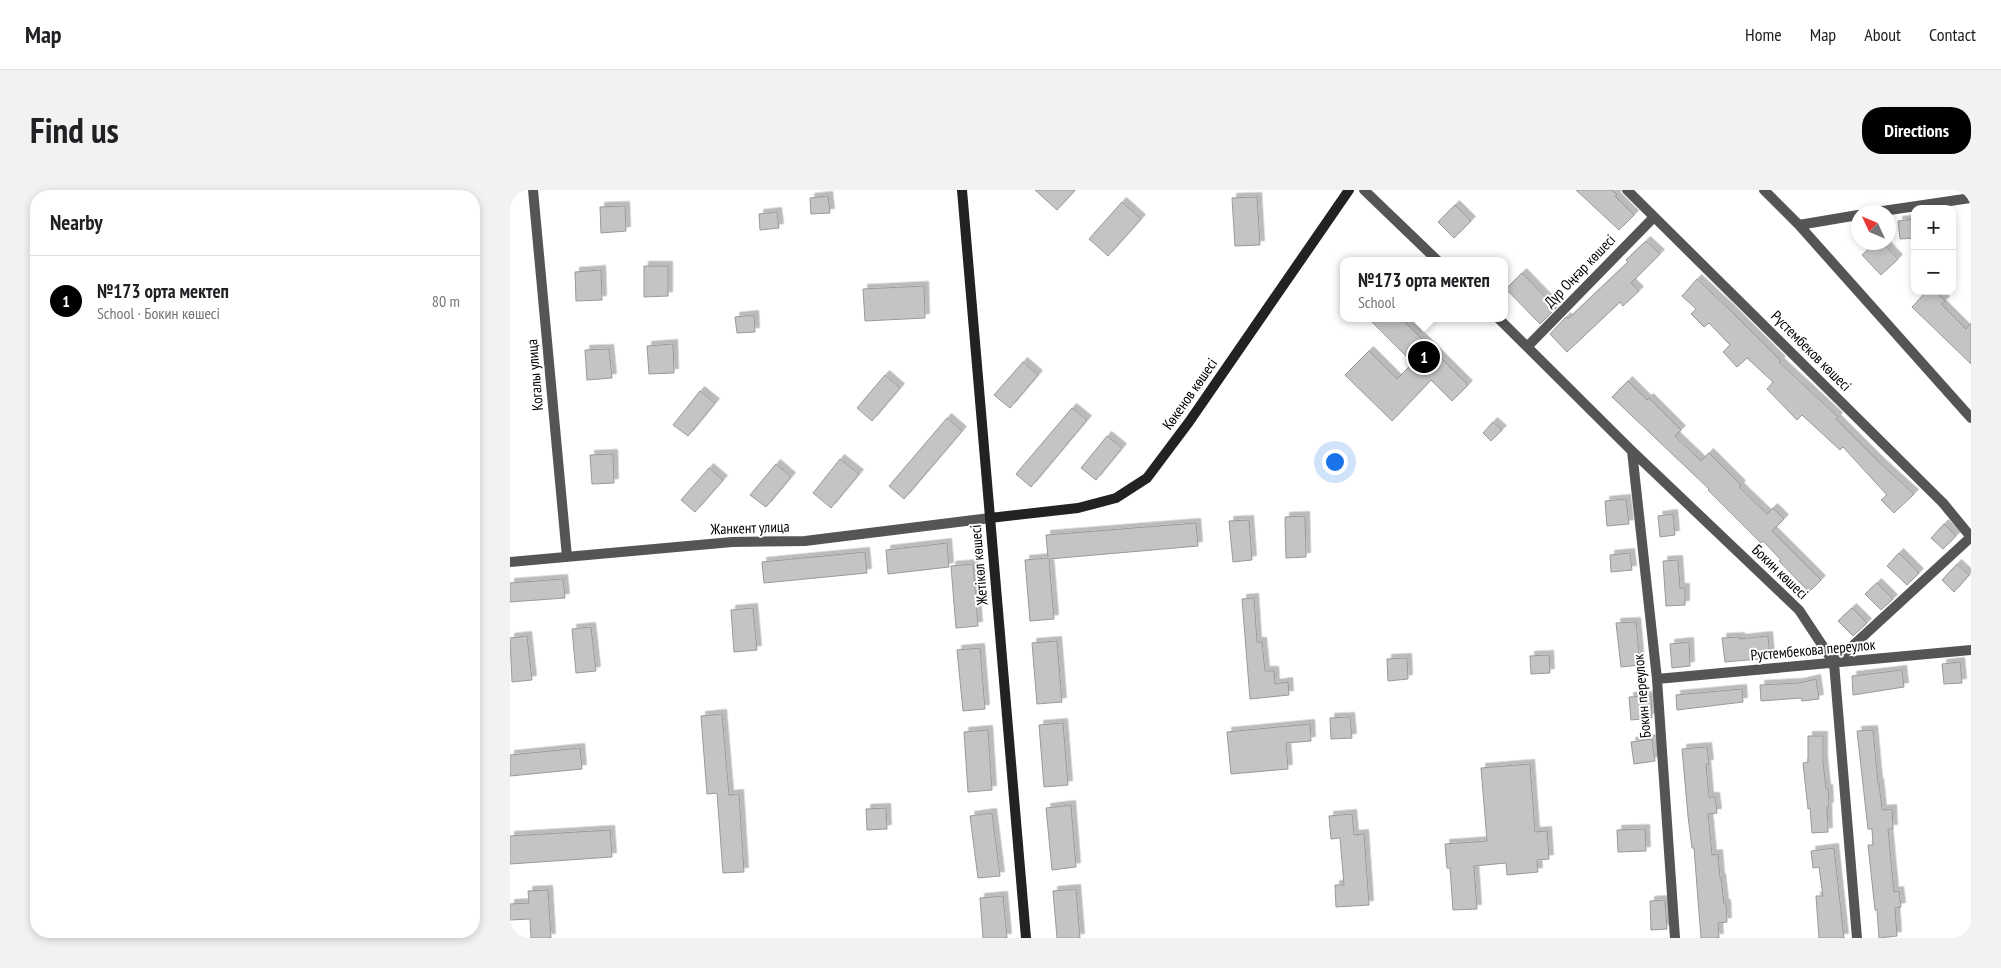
<!DOCTYPE html>
<html lang="en">
<head>
<meta charset="utf-8">
<style>
	:root { --surface:#fff; --page:#f2f2f2; --text:#202124; --muted:#757577; --line:#e0e0e0; --accent:#000 }
	body { margin:0; font-family:"PT Sans Narrow",sans-serif; background:var(--page); color:var(--text) }
	.controls { position:absolute; right:15px; top:15px; display:grid; overflow:hidden; border-radius:10px; box-shadow:0 2px 8px #0003 }
	.controls button { width:45px; height:45px; display:grid; place-items:center; padding:0; border:0; border-bottom:1px solid var(--line); background:var(--surface); color:var(--text); font:25px sans-serif }
	.compass { position:absolute; left:1341px; top:15px; width:45px; height:45px; border-radius:50%; background:var(--surface); box-shadow:0 2px 8px #0003; rotate:314deg }
	.you { position:absolute; left:824px; top:271px; width:18px; height:18px; margin:-12px; border:4px solid #fff; border-radius:50%; background:#1a73e8; box-shadow:0 0 0 8px #1a73e833 }
	.badge { display:grid; place-items:center; width:32px; height:32px; border-radius:50%; background:var(--accent); color:#fff; font-size:16px; font-weight:700 }
	.pin { position:absolute; translate:-50% -50%; border:2px solid #fff; box-shadow:0 1px 5px #0006 }
	.popup { position:absolute; left:830px; top:67px; width:168px; height:65px; box-sizing:border-box; display:grid; place-content:center; border-radius:10px; background:var(--surface); filter:drop-shadow(0 1px 4px #0005); font-size:16px; white-space:nowrap; color:var(--muted) }
	.popup b { font-size:19px; color:var(--text) }
	.popup::after { content:''; position:absolute; left:50%; top:100%; margin-left:-10px; border:10px solid transparent; border-top-color:var(--surface) }
	.list { margin:0; padding:0; list-style:none }
	h2 { display:flex; justify-content:space-between; align-items:center; height:65px; margin:0; padding:0 20px; font-size:21px }
	h2 small { font-size:16px; font-weight:400; color:var(--muted) }
	.list li { display:grid; grid-template-columns:32px 1fr auto; gap:15px; align-items:center; box-sizing:border-box; height:90px; padding:0 20px; border-top:1px solid var(--line) }
	.list b { display:block; font-size:19px; white-space:nowrap }
	.list p { margin:0; font-size:16px; white-space:nowrap; color:var(--muted) }
	.list em { font-size:16px; font-style:normal; color:var(--muted) }
	.map { position:relative; flex:none; width:1461px; height:748px; overflow:hidden; border-radius:20px }
	header { display:flex; align-items:center; gap:30px; box-sizing:border-box; height:70px; padding:0 25px; background:var(--surface); border-bottom:1px solid var(--line) }
	header strong { font-size:24px }
	nav { display:flex; gap:28px; margin-inline-start:auto; font-size:18px }
	.intro { display:flex; align-items:center; justify-content:space-between; box-sizing:border-box; height:120px; padding:0 30px }
	h1 { margin:0; font-size:35px }
	.button { padding:12px 22px; border-radius:20px; background:var(--accent); color:#fff; font-size:18px; font-weight:700 }
	main { display:flex; gap:30px; padding:0 30px }
	aside { flex:1; background:var(--surface); border-radius:20px; box-shadow:0 2px 8px #0003 }
	.map>svg:first-child { display:block }
</style>
</head>
<body>
<header>
<strong>Map</strong>
<nav><a>Home</a><a>Map</a><a>About</a><a>Contact</a></nav>
</header>
<div class="intro"><h1>Find us</h1><a class="button">Directions</a></div>
<main>
<aside>
<h2>Nearby<small></small></h2>
<ul class="list">
<li><span class="badge">1</span><div><b>№173 орта мектеп</b><p>School · Бокин көшесі</p></div><em>80 m</em></li>
</ul>
</aside>
<div class="map">
<svg width="1461" height="748" viewBox="0 0 1461 748">
	<defs>
		<filter id="shadow"><feDropShadow dx="4.5" dy="-4.5" stdDeviation="0" flood-color="#0004"/></filter>
	</defs>
	<rect width="100%" height="100%" fill="#fff"/>
	<path fill="#c4c4c4" stroke="#999" filter="url(#shadow)" d="M525,0H565L547,20Z
		M1066,0H1102L1107,5L1105,6L1124,25L1109,40Z
		M318,6L320,23L301,24L300,8Z
		M747,7L750,55L725,56L722,8Z
		M612,12L631,29L598,66L579,49Z
		M945,15L961,31L944,48L928,32Z
		M115,16L116,41L91,43L90,17Z
		M267,22L269,38L250,40L249,24Z
		M1405,29V48L1390,49L1388,31Z
		M1136,51L1150,64L1121,93L1129,101L1113,116L1110,112L1057,162L1040,144L1056,127L1058,129L1118,72L1116,70Z
		M1366,52H1372L1388,69L1371,85L1352,65Z
		M134,76H158V106L134,107Z
		M91,80L92,110L66,111L65,82Z
		M1012,83L1046,118L1030,134L996,99Z
		M1187,89L1220,120L1271,171L1269,172L1328,227L1326,229L1370,273L1404,304L1384,323L1371,310L1377,305L1333,257L1330,260L1292,225L1287,230L1257,199L1263,192L1237,168L1227,177L1213,162L1220,155L1199,133L1194,137L1181,124L1186,119L1172,106Z
		M414,96L415,128L355,131L353,99Z
		M1417,101H1425L1435,111L1431,114L1456,139L1461,133V174L1402,117Z
		M244,125L245,142L227,143L225,127Z
		M858,128H891L958,195L942,211L921,190L882,231L835,185L859,161L887,189L903,173Z
		M163,154L164,183L139,184L137,156Z
		M99,159L102,188L77,190L75,160Z
		M513,172L528,185L500,218L484,205Z
		M375,185L390,198L362,231L347,218Z
		M1118,191L1137,210L1139,208L1171,240L1165,246L1191,271L1199,263L1231,295L1229,297L1257,324L1263,318L1274,329L1262,341L1311,390L1299,402L1269,371L1271,370L1253,351L1251,353L1198,300L1199,299L1102,207Z
		M190,201L205,213L178,246L163,235Z
		M562,218L577,230L521,297L506,284Z
		M437,228L452,241L394,309L379,296Z
		M983,232L992,240L981,251L973,243Z
		M597,246L612,258L586,290L571,278Z
		M103,264L104,293L82,294L80,265Z
		M330,269L349,284L321,318L303,303Z
		M266,274L281,287L256,317L240,305Z
		M199,278L213,290L185,322L171,310Z
		M1116,309L1119,334L1097,336L1095,311Z
		M1163,324L1165,345L1150,347L1148,326Z
		M795,326L796,367L776,368L775,327Z
		M739,330L742,370L723,372L719,331Z
		M686,333L688,356L539,369L544,429L520,431L515,370L538,368L536,345Z
		M1434,334L1446,346L1433,359L1421,348Z
		M437,353L439,377L378,384L376,360Z
		M355,362L357,383L254,393L252,372Z
		M1120,363L1122,380L1101,382L1100,365Z
		M1389,363L1409,383L1397,395L1377,376Z
		M1168,370L1170,398H1175V415L1156,416L1153,371Z
		M463,374L468,436L446,438L441,376Z
		M1447,374L1459,385L1444,402L1432,390Z
		M53,389L55,408L0,412V393Z
		M1367,393L1383,409L1371,420L1355,404Z
		M744,408L747,452H752L755,481H764L765,494L778,492L779,505L740,509L732,409Z
		M243,418L247,460L224,462L221,420Z
		M1342,418L1357,433L1343,446L1328,431Z
		M1126,432L1130,475L1111,477L1106,433Z
		M81,437L86,481L66,483L62,439Z
		M17,446L22,490L2,492L0,448Z
		M1258,446L1260,468L1215,472L1212,448L1230,447V449Z
		M547,451L552,512L527,514L522,453Z
		M1179,452L1180,476L1162,478L1160,454Z
		M470,458L475,519L453,521L447,460Z
		M1039,465L1040,483L1021,484L1020,466Z
		M897,468L898,489L878,491L877,469Z
		M1450,472L1452,493L1434,494L1432,474Z
		M1392,480L1394,497L1343,505L1342,486Z
		M1306,489L1309,509L1292,511L1291,508L1251,511L1250,495L1289,493Z
		M1232,499L1233,512L1167,520L1166,505Z
		M1141,506L1142,528L1121,530L1119,507Z
		M212,524L219,605L229,604L234,682L213,683L207,603L197,604L191,526Z
		M840,527L842,548L821,549L820,528Z
		M553,533L558,595L534,597L529,535Z
		M800,534L801,551L776,553L778,579L721,584L717,542Z
		M478,540L482,600L458,602L454,542Z
		M1363,540L1368,593H1369L1372,620L1382,619L1383,639H1378L1384,702L1389,701L1391,717L1385,718L1387,746L1369,748L1367,720H1365L1358,655H1363L1362,639H1358L1347,541Z
		M1298,546H1313V571L1316,599H1318L1319,617H1317L1318,642L1302,643L1300,618L1298,619L1293,573L1298,572Z
		M1142,549L1145,571L1124,574L1121,552Z
		M1197,557L1199,574H1196L1199,607H1205L1207,623L1198,624L1202,665L1208,664L1210,688H1211L1214,714H1216L1217,732L1208,733L1209,748H1191L1184,658H1182L1178,626L1172,559Z
		M70,558L72,579L0,586V565Z
		M1020,574L1025,642L1037,641L1039,669L1027,670L1028,682L997,685L996,673L964,676L967,719L943,720L940,678H937L935,654L977,651L971,578Z
		M561,615L566,677L542,680L536,618Z
		M376,618L377,639L357,640L356,619Z
		M482,623L490,686L468,688L460,626Z
		M842,624L844,645L854,644L859,715L826,717L825,695H834L830,648L821,649L819,626Z
		M1135,639L1136,661L1108,662L1107,640Z
		M100,640L102,667L0,674V646Z
		M1324,658L1334,748H1309L1306,706H1313L1309,677L1303,678L1301,661Z
		M566,699L570,748H547L543,701Z
		M38,700L41,748H21L20,729L0,730V714L19,713L18,701Z
		M493,706L497,748H473L470,708Z
		M1155,710L1157,739L1141,740L1140,711Z"/>
	<g fill="none" stroke-linecap="round" stroke-linejoin="round">
		<path stroke="#555" stroke-width="10" d="M23,0L57,367
			M854,0L928,71
			M1117,0L1433,313L1461,347
			M1254,0L1289,35L1461,228
			M1366,22L1461,8
			M1289,35L1348,25
			M988,128L1122,261L1289,420L1324,473L1347,748
			M1018,156L1144,27
			M1122,261L1147,489L1165,748
			M0,372L222,352L295,351L480,328
			M1324,473L1461,347
			M1147,489L1461,460"/>
		<path stroke="#222" stroke-width="10" d="M452,0L516,748
			M480,328L568,318L606,308L637,288L679,232L839,0"/>
	</g>
	<g text-anchor="middle" stroke-width="4" stroke-linejoin="round" paint-order="stroke">
		<g font-size="15" fill="#000" stroke="#fff">
			<text transform="translate(1070 81) rotate(-46)" y="5">Дүр Оңғар көшесі</text>
			<text transform="translate(1301 161) rotate(45)" y="5">Рүстембеков көшесі</text>
			<text transform="translate(25 185) rotate(-95)" y="5">Когалы улица</text>
			<text transform="translate(680 204) rotate(-55)" y="5">Көкенов көшесі</text>
			<text transform="translate(240 338) rotate(-2)" y="5">Жанкент улица</text>
			<text transform="translate(469 375) rotate(-95)" y="5">Жетікөл көшесі</text>
			<text transform="translate(1270 382) rotate(44)" y="5">Бокин көшесі</text>
			<text transform="translate(1303 460) rotate(-5)" y="5">Рустембекова переулок</text>
			<text transform="translate(1132 506) rotate(-95)" y="5">Бокин переулок</text>
		</g>
	</g>
</svg>
<div class="controls">
<button>+</button>
<button>−</button>
</div>
<svg class="compass" viewBox="-18 -18 36 36"><path d="M0-13l5 13h-10z" fill="#e53935"/><path d="M0 13l5-13h-10z" fill="#757577"/></svg>
<div class="you"></div>
<div class="pin badge" style="left:914px;top:167px">1</div>
<div class="popup"><b>№173 орта мектеп</b>School</div>
</div>
</main>
</body>
</html>
